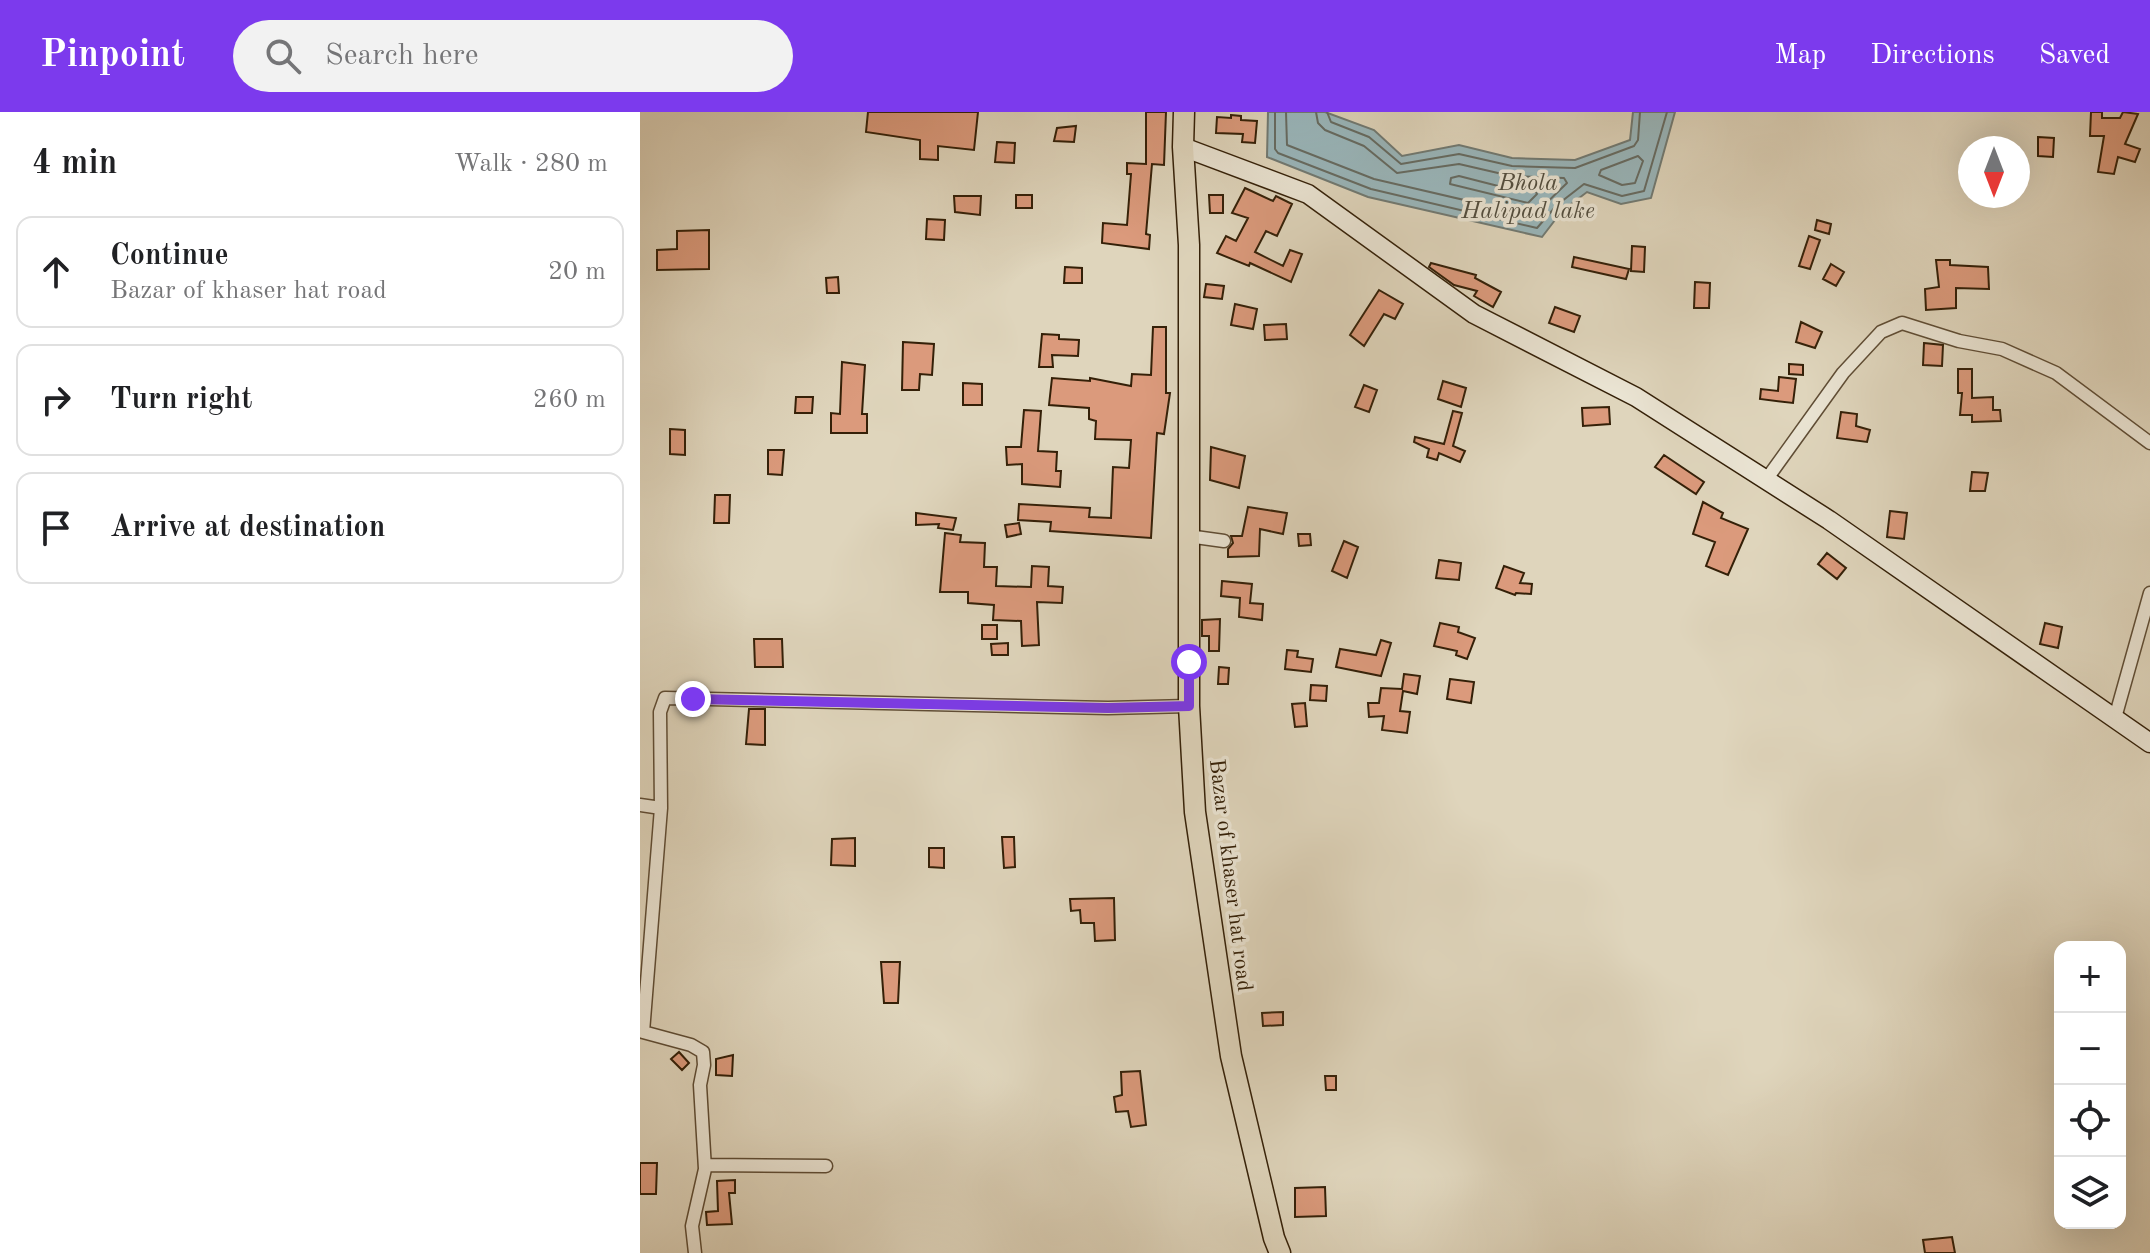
<!DOCTYPE html>
<html lang="en">
<head>
<meta charset="utf-8">
<style>
	:root { --surface:#fff; --page:#f2f2f2; --text:#202124; --muted:#757577; --line:#e0e0e0; --accent:#7c3aed }
	body { margin:0; font-family:"Old Standard TT",serif; background:var(--page); color:var(--text) }
	.controls { position:absolute; right:24px; bottom:24px; display:grid; overflow:hidden; border-radius:16px; box-shadow:0 8px 32px #0002 }
	.controls button { width:72px; height:72px; display:grid; place-items:center; padding:0; border:0; border-bottom:2px solid var(--line); background:var(--surface); color:var(--text); font:40px sans-serif }
	.compass { position:absolute; left:1318px; top:24px; width:72px; height:72px; border-radius:50%; background:var(--surface); box-shadow:0 8px 32px #0002; rotate:180deg }
	.stop { position:absolute; width:24px; height:24px; margin:-18px; border:6px solid #7c3aed; border-radius:50%; background:#fff }
	.stop.end { background:#7c3aed; border-color:#fff; box-shadow:0 2px 8px #0008 }
	.list { margin:0; padding:0; list-style:none }
	h2 { display:flex; justify-content:space-between; align-items:center; height:104px; margin:0; padding:0 32px; font-size:34px }
	h2 small { font-size:26px; font-weight:400; color:var(--muted) }
	.list li { display:grid; grid-template-columns:52px 1fr auto; gap:24px; align-items:center; box-sizing:border-box; height:112px; margin:0 16px 16px; padding:0 16px; border:2px solid var(--line); border-radius:16px }
	.list b { display:block; font-size:30px; white-space:nowrap }
	.list p { margin:0; font-size:26px; white-space:nowrap; color:var(--muted) }
	.list em { font-size:26px; font-style:normal; color:var(--muted) }
	.icon { flex:none; width:44px; height:44px; fill:none; stroke:currentColor; stroke-width:2; stroke-linecap:round; stroke-linejoin:round }
	.map { position:relative; flex:none; width:1510px; height:1141px; overflow:hidden }
	header { display:flex; align-items:center; gap:48px; box-sizing:border-box; height:112px; padding:0 40px; background:var(--accent); color:#fff }
	header strong { font-size:38px }
	nav { display:flex; gap:44px; margin-inline-start:auto; font-size:28px }
	.search { width:560px; height:72px; background:var(--page); display:flex; align-items:center; gap:20px; box-sizing:border-box; padding:0 28px; border-radius:44px; color:var(--muted); font-size:30px }
	main { display:flex }
	aside { flex:1; background:var(--surface) }
	.map>svg:first-child { display:block }
</style>
</head>
<body>
<header>
<strong>Pinpoint</strong>
<div class="search"><svg class="icon" aria-label="search" viewBox="0 0 24 24"><circle cx="10" cy="10" r="6"/><path d="M15 15l6 6"/></svg>Search here</div>
<nav><a>Map</a><a>Directions</a><a>Saved</a></nav>
</header>
<main>
<aside>
<h2>4 min<small>Walk · 280 m</small></h2>
<ul class="list">
<li><svg class="icon" aria-label="ahead" viewBox="0 0 24 24"><path d="M12 20V5M6 11l6-6 6 6"/></svg><div><b>Continue</b><p>Bazar of khaser hat road</p></div><em>20 m</em></li>
<li><svg class="icon" aria-label="right" viewBox="0 0 24 24"><path d="M7 20v-9h11M14 6l5 5-5 5"/></svg><div><b>Turn right</b></div><em>260 m</em></li>
<li><svg class="icon" aria-label="arrive" viewBox="0 0 24 24"><path d="M6 21V4h12l-3 4 3 4H6"/></svg><div><b>Arrive at destination</b></div></li>
</ul>
</aside>
<div class="map">
<svg width="1510" height="1141" viewBox="0 0 1510 1141">
	<rect width="100%" height="100%" fill="#dfd5bc"/>
	<filter id="stains"><feTurbulence type="fractalNoise" baseFrequency=".0025" numOctaves="4"/><feColorMatrix values="0 0 0 0 .2 0 0 0 0 .09 0 0 0 0 .02 0 0 0 .5 -.17"/></filter>
	<radialGradient id="worn" r=".72"><stop offset=".6" stop-color="#630" stop-opacity="0"/><stop offset="1" stop-color="#630" stop-opacity=".3"/></radialGradient>
	<path fill="#99b6bb" stroke="#717a73" stroke-width="2" d="M628,0H685L734,18L762,44L819,33L872,46L935,48L990,28L993,0H1035L1011,86L981,92L947,80L922,99L902,125L728,85L627,45Z"/>
	<g fill="none" stroke-linecap="round" stroke-linejoin="round">
		<path stroke="#666b62" stroke-width="2" d="M635,0V37L638,41L731,77L897,116L917,93L944,72L982,84L1004,79L1027,0
			M646,0L647,33L734,67L893,104L927,71L924,66L871,64L819,52L757,61L724,34L685,18L678,11L676,0
			M687,0L691,10L729,25L761,52L819,42L872,54L935,56L994,34L998,28L1000,0
			M998,44L1003,49L995,71L982,73L959,63L961,58Z
			M819,64L866,76L894,77L897,82L888,91L810,72L811,66Z"/>
	</g>
	<path fill="#db9a7c" stroke="#342008" stroke-width="2" d="M228,0H338L334,38L298,34V48L280,47V28L226,20Z
		M506,0H526L524,53L512,52L506,122L510,123L509,137L462,131L463,111L487,113L491,62H487V51L506,52Z
		M1451,0H1462V6H1480L1483,0L1498,2L1485,32L1500,37L1495,50L1478,45L1474,62L1458,60L1464,24H1450Z
		M591,3L601,4V8L617,9L615,31L602,30L603,22L576,21L577,5L591,6Z
		M436,14L434,30L414,29L417,16Z
		M1398,25L1414,26L1413,45L1398,44Z
		M357,30L375,31L374,51L355,50Z
		M605,76L633,89L636,84L652,92L637,124L626,119L615,140L643,154L650,138L662,142L651,170L610,151L609,154L577,141L586,124L596,129L608,106L592,101Z
		M376,83H392V96H376Z
		M569,83H583V101H570Z
		M314,84H341L340,103L315,100Z
		M287,107L305,108L304,128L286,127Z
		M1177,108L1191,112L1189,122L1175,118Z
		M69,118V157L17,158V138L37,137V119Z
		M1169,124L1180,128L1170,157L1159,154Z
		M992,134L1005,135L1004,160L991,159Z
		M934,145L989,157L986,167L932,155Z
		M1296,148H1310V153L1348,155L1349,177L1316,176V196L1286,198L1285,177L1299,175Z
		M791,151L836,163L835,166L861,180L853,195L834,184L837,179L814,173L789,155Z
		M1191,152L1204,160L1196,174L1183,167Z
		M425,155L442,156V171H424Z
		M198,165L199,181H187L186,166Z
		M1055,170L1070,171L1069,196H1054Z
		M566,172L584,174L582,187L564,185Z
		M739,178L763,192L755,207L744,202L724,234L710,223Z
		M595,192L617,197L613,217L591,213Z
		M915,195L940,204L934,220L909,211Z
		M1161,210L1182,220L1175,236L1156,230Z
		M646,212L647,227L625,228L624,213Z
		M513,215H526V281H530L524,322L517,321L511,426L410,419L411,410L378,408L379,392L450,396L449,405L471,406L473,355L489,356L491,328L455,327L456,309L449,307V296L409,293L412,266L450,269V266L491,274L492,262L511,263Z
		M402,222L419,223V227L439,228L438,244L412,243L413,255H399Z
		M263,230L294,232L292,263L280,262L279,278H262Z
		M1284,231L1303,233L1302,254L1283,253Z
		M202,250L225,253L222,302H227V321H191V301L200,302Z
		M1149,252L1163,253V263L1149,262Z
		M1318,257H1332V286L1353,285V298H1360L1361,309L1332,310V303H1320L1322,281H1318Z
		M1139,265L1156,267L1153,291L1120,287L1121,277L1138,279Z
		M803,269L826,276L821,295L798,287Z
		M323,271L342,272V293H323Z
		M724,273L737,278L729,300L715,295Z
		M156,285H173L172,301H155Z
		M969,295L970,312L943,314L942,296Z
		M384,298L401,299L398,339L417,340L416,359H421L420,375L382,372V352L367,353L366,335H381Z
		M813,299L822,301L813,334L825,339L820,350L799,341L797,348L787,345L789,337L774,330L775,325L804,332Z
		M1201,300L1217,302L1216,314L1230,318L1227,330L1197,326Z
		M30,317L45,318V343L30,342Z
		M571,335L605,344L599,376L570,368Z
		M128,338H144L142,363L128,362Z
		M1024,343L1064,370L1056,382L1015,355Z
		M1332,360L1348,361L1345,379H1330Z
		M75,383H90L89,411H74Z
		M1063,390L1083,401L1081,406L1108,417L1088,463L1066,454L1075,430L1053,422Z
		M608,395L647,401L643,422L620,417L619,444L588,445V437L593,431L591,424H602Z
		M1250,399L1267,401L1264,427L1247,425Z
		M276,401L316,406L313,418L298,416L299,412L276,413Z
		M379,411L381,422L367,425L365,413Z
		M305,421L321,423L320,430L345,431L344,455H357L356,474L391,475L392,454L409,455L408,474L423,475L422,491L397,490L399,533L382,534L381,509L353,508L354,493L328,491V480H300Z
		M658,422H670L671,433L659,434Z
		M704,429L718,435L707,466L692,459Z
		M1187,441L1206,456L1197,467L1178,452Z
		M799,448L821,451L819,468L796,466Z
		M864,454L884,461L880,471L892,472L891,482L876,481L875,483L856,476Z
		M582,469L612,472L610,491L623,492L622,508L599,505L600,486L581,484Z
		M580,507L579,539H569V524H562V508Z
		M800,511L819,515L818,520L835,526L827,547L816,543L817,539L794,534Z
		M1405,511L1422,515L1418,536L1400,532Z
		M342,513H357V527H342Z
		M114,527H142L143,555H115Z
		M741,528L751,531L741,564L696,555L700,537L736,543Z
		M368,531V543H352L351,532Z
		M647,538L658,539L657,545L673,547L671,560L645,557Z
		M579,555L589,556L588,572H578Z
		M764,562L780,564L777,582L763,579L760,599L770,600L767,621L742,618L744,604L729,605L728,591H739L741,576L762,577Z
		M810,567L834,570L831,591L807,587Z
		M671,573L687,574L686,589L670,588Z
		M665,591L667,614L655,615L652,592Z
		M109,597H125V633L106,632Z
		M362,725H374L375,755L364,756Z
		M215,726V754L191,753L192,727Z
		M289,736H304V756L289,755Z
		M474,786L475,828L455,829L454,811H441L440,798L431,799L430,787Z
		M241,850H260L258,891H244Z
		M643,900V913L623,914L622,901Z
		M39,940L49,951L42,958L31,947Z
		M93,943L92,964L76,963V947Z
		M500,959L506,1013L491,1015L488,999L476,1000L474,985L482,983L481,960Z
		M685,964H696V978H686Z
		M0,1051H17L16,1082H0Z
		M95,1068V1081H89L92,1112L67,1113L66,1100L78,1099L77,1069Z
		M685,1075L686,1104L655,1105V1076Z
		M1312,1125L1315,1141H1285L1283,1128Z"/>
	<g fill="none" stroke-linecap="round" stroke-linejoin="round">
		<g stroke="#5f4d35" stroke-width="15">
			<path id="minor" d="M1126,368L1203,261L1241,220L1262,211L1319,229L1362,237L1416,261L1510,331
				M548,424L584,429
				M1475,606L1510,481
				M0,693L21,696
				M65,1053L186,1054
				M55,1141L52,1114L65,1057L60,973L64,953L63,940L51,933L3,920L21,696L20,600L25,586L468,596L549,594"/>
		</g>
		<g stroke="#342008" stroke-width="21">
			<path id="secondary" d="M543,35L668,82L834,202L996,285L1189,408L1510,631"/>
		</g>
		<g stroke="#342008" stroke-width="23">
			<path id="primary" d="M544,0L543,35L549,133V594L555,700L591,944L634,1126L640,1141"/>
		</g>
		<use href="#minor" stroke="#eae4d3" stroke-width="12"/>
		<use href="#secondary" stroke="#eae4d3" stroke-width="18"/>
		<use href="#primary" stroke="#dfd5bc" stroke-width="20"/>
	</g>
	<g fill="none" stroke-linecap="round" stroke-linejoin="round">
		<path stroke="#7c3aed" stroke-width="10" d="M53,587L468,596L549,594V550"/>
	</g>
	<g text-anchor="middle" stroke-width="7" stroke-linejoin="round" paint-order="stroke">
		<g font-size="22" fill="#342008" stroke="#eae4d3">
			<text transform="translate(592 763) rotate(83)" y="8">Bazar of khaser hat road</text>
		</g>
		<g font-size="24" font-style="italic" fill="#524d3e" stroke="#eae4d3">
			<text x="888" y="78">Bhola<tspan x="888" dy="28">Halipad lake</tspan></text>
		</g>
	</g>
	<rect width="100%" height="100%" filter="url(#stains)"/>
	<rect width="100%" height="100%" fill="url(#worn)"/>
</svg>
<div class="controls">
<button>+</button>
<button>−</button>
<button><svg class="icon" aria-label="locate" viewBox="0 0 24 24"><circle cx="12" cy="12" r="6"/><path d="M12 2v4M12 18v4M2 12h4M18 12h4"/></svg></button>
<button><svg class="icon" aria-label="layers" viewBox="0 0 24 24"><path d="M12 4l9 5-9 5-9-5zM3 14l9 5 9-5"/></svg></button>
</div>
<svg class="compass" viewBox="-18 -18 36 36"><path d="M0-13l5 13h-10z" fill="#e53935"/><path d="M0 13l5-13h-10z" fill="#757577"/></svg>
<div class="stop" style="left:549px;top:550px"></div>
<div class="stop end" style="left:53px;top:587px"></div>
</div>
</main>
</body>
</html>
